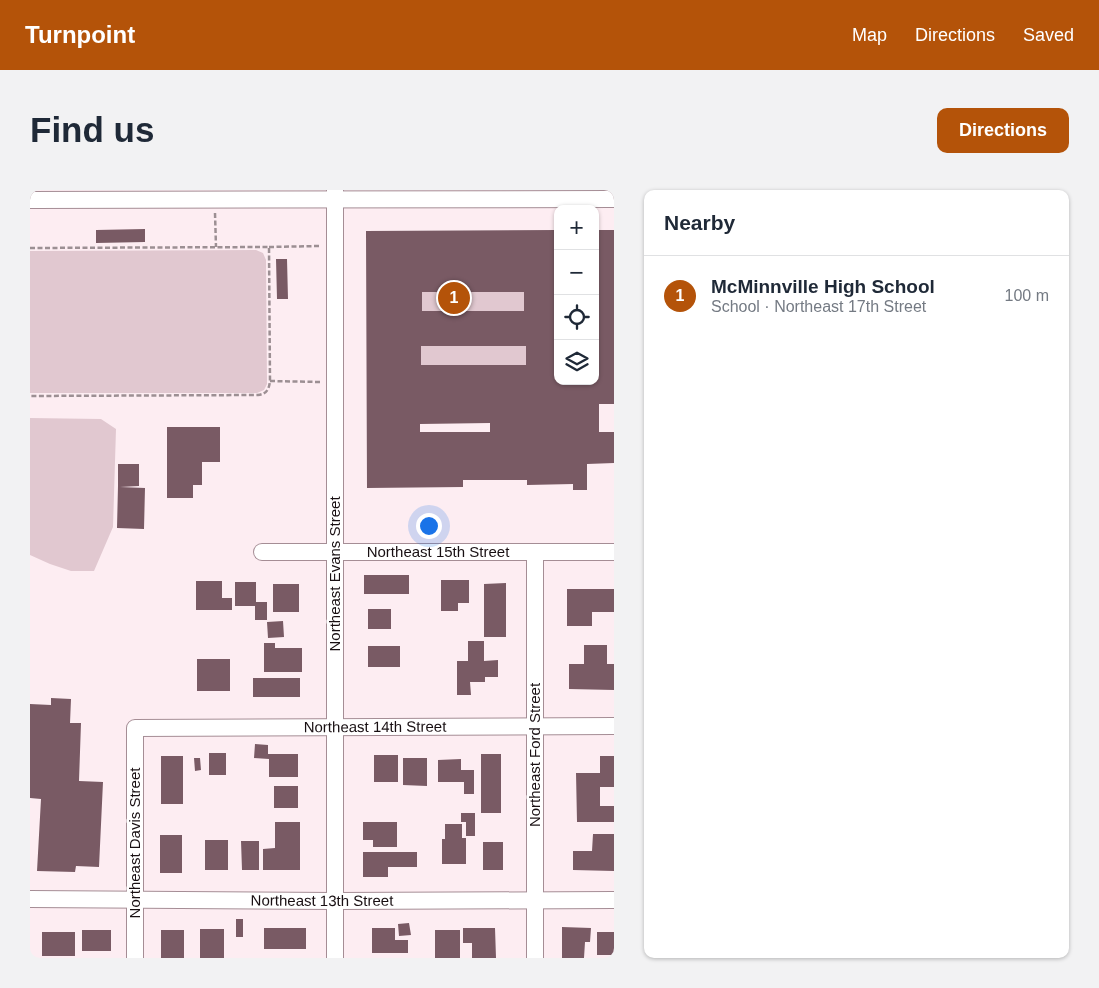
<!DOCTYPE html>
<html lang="en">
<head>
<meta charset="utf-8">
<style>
	:root { --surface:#fff; --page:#f2f2f3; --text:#1f2937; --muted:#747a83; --line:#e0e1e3; --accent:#b45309 }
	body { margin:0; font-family:Arial,sans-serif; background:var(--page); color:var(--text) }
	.controls { position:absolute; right:15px; top:15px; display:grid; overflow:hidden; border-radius:10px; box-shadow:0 1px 4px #0004 }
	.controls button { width:45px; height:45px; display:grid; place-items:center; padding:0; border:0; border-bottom:1px solid var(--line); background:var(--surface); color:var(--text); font:25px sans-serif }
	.you { position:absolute; left:398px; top:335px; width:18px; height:18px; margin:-12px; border:4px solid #fff; border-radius:50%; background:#1a73e8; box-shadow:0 0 0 8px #1a73e833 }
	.badge { display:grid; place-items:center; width:32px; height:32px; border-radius:50%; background:var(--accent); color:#fff; font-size:16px; font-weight:700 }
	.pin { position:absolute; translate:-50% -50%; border:2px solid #fff; box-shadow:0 1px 5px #0006 }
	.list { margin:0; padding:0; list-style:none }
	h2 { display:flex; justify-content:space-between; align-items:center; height:65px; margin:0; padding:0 20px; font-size:21px }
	h2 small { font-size:16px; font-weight:400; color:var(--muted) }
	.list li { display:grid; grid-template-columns:32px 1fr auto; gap:15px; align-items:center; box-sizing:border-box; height:80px; padding:0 20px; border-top:1px solid var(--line) }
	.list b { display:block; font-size:19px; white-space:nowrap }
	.list p { margin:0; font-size:16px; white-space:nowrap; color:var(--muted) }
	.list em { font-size:16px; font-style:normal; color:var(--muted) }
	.icon { flex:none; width:28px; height:28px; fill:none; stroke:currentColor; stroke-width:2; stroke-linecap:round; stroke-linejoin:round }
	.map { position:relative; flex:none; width:584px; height:768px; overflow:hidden; border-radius:10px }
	header { display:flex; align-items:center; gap:30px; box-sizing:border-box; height:70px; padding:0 25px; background:var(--accent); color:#fff }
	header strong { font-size:24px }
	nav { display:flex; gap:28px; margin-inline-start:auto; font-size:18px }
	.intro { display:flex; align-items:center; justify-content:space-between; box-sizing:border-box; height:120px; padding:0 30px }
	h1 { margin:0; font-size:35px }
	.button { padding:12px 22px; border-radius:10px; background:var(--accent); color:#fff; font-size:18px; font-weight:700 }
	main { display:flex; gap:30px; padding:0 30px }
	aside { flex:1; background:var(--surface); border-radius:10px; box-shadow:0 1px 4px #0004 }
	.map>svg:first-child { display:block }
</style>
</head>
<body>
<header>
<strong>Turnpoint</strong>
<nav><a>Map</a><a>Directions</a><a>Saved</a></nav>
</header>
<div class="intro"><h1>Find us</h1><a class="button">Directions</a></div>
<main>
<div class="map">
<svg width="584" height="768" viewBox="0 0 584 768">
	<rect width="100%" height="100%" fill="#fdedf2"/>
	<path fill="#e1c8d0" d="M226,60L233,63L236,70L237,194L234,200L227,203H0V61Z
		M392,102H494V121H392Z
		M391,156H496V175H391Z
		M0,228L71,229L86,239L83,337L64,381H41L20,374L0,365Z"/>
	<path fill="#795a64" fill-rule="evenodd" d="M115,39V52L66,53V40Z
		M528,40V191H565V40H584V214H569V242H584V273L557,274V300H543V294L497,295V290H433V297L337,298L336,41ZM392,102H494V121H392ZM391,156H496V175H391ZM460,233V242H390V234Z
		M246,69H257L258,109H247Z
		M137,237H190V272H172V295H163V308H137Z
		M88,274H109V296L90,297L115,298L114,339L87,338L88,296Z
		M334,385H379V404H334Z
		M411,390H439V413H428V421H411Z
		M166,391H192V408H202V420H166Z
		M205,392H226V412H237V430H225V416H205Z
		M476,393V447H454V394Z
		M243,394H269V422H243Z
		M537,399H584V422H562V436H537Z
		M338,419H361V439H338Z
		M253,431L254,447L238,448L237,432Z
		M438,451H454V471L468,470V487H455V492H440L441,505H427V471H438Z
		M234,453H245V458H272V482H234Z
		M554,455H577V474H584V500L539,499V474H554Z
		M338,456H370V477H338Z
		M167,469H200V501H167Z
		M223,488H270V507H223Z
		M21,508L41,509L40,533H51L49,591L73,592L69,677L46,676L45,682L7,681L11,609L0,608V514L21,515Z
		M225,554L238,555V564H268V587H239V569L224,568Z
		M179,563H196V585H179Z
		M451,564H471V623H451Z
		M344,565H368V592H344Z
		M131,566H153V614H131Z
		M570,566H584V597H570V616H584V632H547L546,583H570Z
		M164,568H170L171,580L165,581Z
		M373,568H397V596L373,595Z
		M431,569V580H444V604H434V592H408V570Z
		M244,596H268V618H244Z
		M431,623H445V646H436V632H431Z
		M245,632H270V680H233V659L245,658Z
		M333,632H367V657H343V650H333Z
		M415,634H432V648H436V674H412V649H415Z
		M563,644H584V681L543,680V661H562Z
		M130,645H152V683H130Z
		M175,650H198V680H175Z
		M211,651H229V680H212Z
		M453,652H473V680H453Z
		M333,662H387V677H358V687H333Z
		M206,729H213V747H206Z
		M379,733L381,745L369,746L368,734Z
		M532,737L561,738L560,752H555L554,768H532Z
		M234,738H276V759H234Z
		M342,738H365V750H378V763H342Z
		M433,738H465L466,768H442V753H433Z
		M170,739H194V768H170Z
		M52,740H81V761H52Z
		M131,740H154V768H131Z
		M405,740H430V768H405Z
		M12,742H45V766H12Z
		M567,742H584V765H567Z"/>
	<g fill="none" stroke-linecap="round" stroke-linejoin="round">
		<g stroke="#a58d95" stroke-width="18">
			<g id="minor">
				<path d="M305,0V768"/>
				<path d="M0,10L584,9"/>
				<path id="s1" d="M232,362H584"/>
				<path d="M505,362V768"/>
				<path id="s2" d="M0,709L305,711L584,710"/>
				<path id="s3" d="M105,768V538L584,536"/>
			</g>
		</g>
		<path stroke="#9c8f93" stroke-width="2.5" stroke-dasharray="5 2.5" stroke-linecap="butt" d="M185,23L186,57
			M239,57L290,56
			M0,58L239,57L240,191C239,199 237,204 228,205L0,206
			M240,191L291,192"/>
		<use href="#minor" stroke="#fff" stroke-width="16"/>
	</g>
	<g text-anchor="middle" stroke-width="5" stroke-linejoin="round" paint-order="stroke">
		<g font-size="15" fill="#180f12" stroke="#fff">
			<text dy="5" stroke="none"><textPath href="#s1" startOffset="176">Northeast 15th Street</textPath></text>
			<text transform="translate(305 384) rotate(-90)" y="5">Northeast Evans Street</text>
			<text dy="5" stroke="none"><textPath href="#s3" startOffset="470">Northeast 14th Street</textPath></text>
			<text transform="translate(505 565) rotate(-90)" y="5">Northeast Ford Street</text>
			<text transform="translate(105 653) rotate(-90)" y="5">Northeast Davis Street</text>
			<text dy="5" stroke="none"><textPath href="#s2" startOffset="292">Northeast 13th Street</textPath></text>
		</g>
	</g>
</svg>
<div class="controls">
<button>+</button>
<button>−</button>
<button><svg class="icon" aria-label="locate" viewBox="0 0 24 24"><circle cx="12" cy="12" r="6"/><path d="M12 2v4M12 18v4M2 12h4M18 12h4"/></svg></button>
<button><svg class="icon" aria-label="layers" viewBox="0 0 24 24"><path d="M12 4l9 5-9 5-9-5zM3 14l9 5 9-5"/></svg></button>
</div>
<div class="you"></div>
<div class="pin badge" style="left:424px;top:108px">1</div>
</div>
<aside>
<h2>Nearby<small></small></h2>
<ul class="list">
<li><span class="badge">1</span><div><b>McMinnville High School</b><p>School · Northeast 17th Street</p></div><em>100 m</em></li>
</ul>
</aside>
</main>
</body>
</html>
